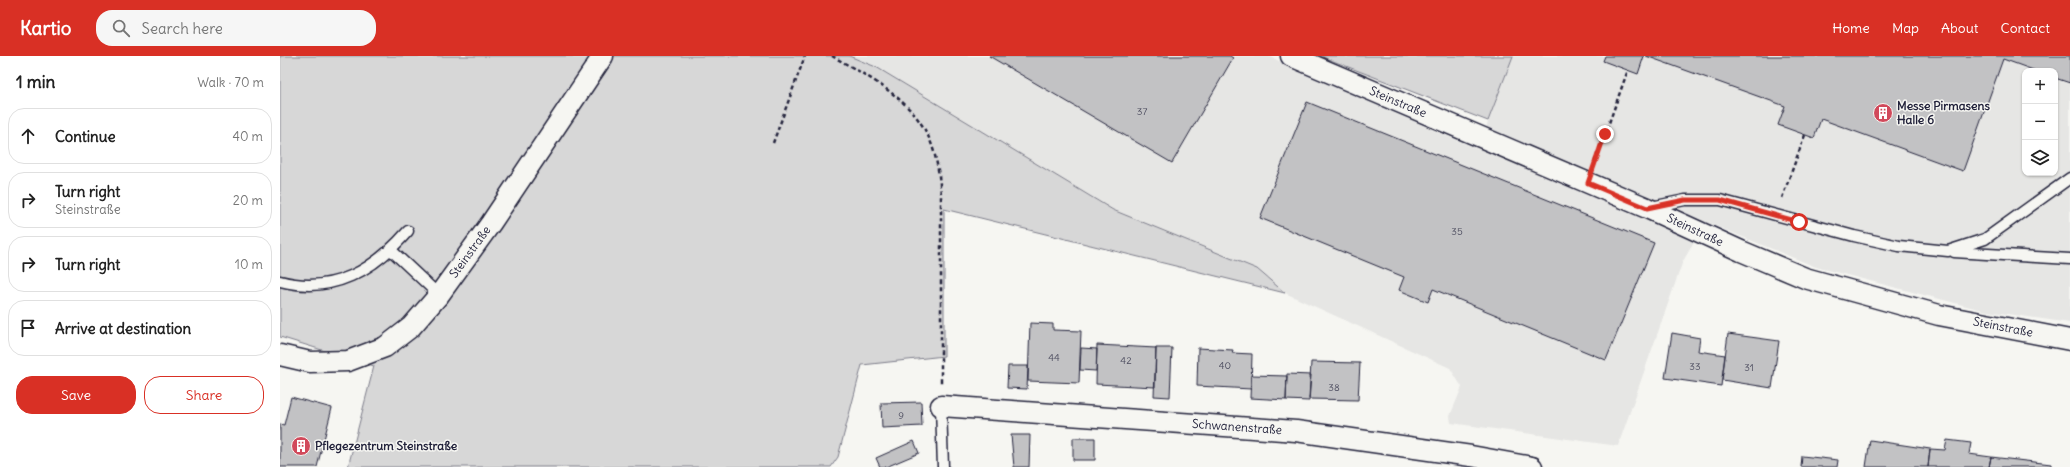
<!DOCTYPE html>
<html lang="en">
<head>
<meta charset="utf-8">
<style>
	:root { --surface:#fff; --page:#f6f6f6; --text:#222; --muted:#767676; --line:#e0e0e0; --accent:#d93025 }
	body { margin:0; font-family:Delius,sans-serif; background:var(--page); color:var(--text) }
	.controls { position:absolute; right:12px; top:12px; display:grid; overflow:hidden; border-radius:8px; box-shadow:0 1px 3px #0004 }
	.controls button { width:36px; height:36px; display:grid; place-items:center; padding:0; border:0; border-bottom:1px solid var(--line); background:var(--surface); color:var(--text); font:20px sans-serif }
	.stop { position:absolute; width:12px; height:12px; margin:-9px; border:3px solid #d93025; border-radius:50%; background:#fff }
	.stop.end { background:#d93025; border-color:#fff; box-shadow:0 1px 4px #0008 }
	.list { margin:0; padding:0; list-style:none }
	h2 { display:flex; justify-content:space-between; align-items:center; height:52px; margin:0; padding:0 16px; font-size:17px }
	h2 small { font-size:13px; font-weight:400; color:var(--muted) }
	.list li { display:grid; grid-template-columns:26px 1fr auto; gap:12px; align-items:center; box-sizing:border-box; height:56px; margin:0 8px 8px; padding:0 8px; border:1px solid var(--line); border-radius:16px }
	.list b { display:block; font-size:15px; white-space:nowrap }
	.list p { margin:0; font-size:13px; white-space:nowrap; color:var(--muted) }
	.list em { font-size:13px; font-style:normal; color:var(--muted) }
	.actions { display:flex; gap:8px; padding:12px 16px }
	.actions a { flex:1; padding:9px 0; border:1px solid var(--accent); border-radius:16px; text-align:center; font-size:14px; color:var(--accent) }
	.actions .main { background:var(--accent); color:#fff }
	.icon { flex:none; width:22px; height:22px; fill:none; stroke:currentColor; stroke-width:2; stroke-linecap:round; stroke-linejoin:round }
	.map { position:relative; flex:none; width:1790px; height:411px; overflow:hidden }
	header { display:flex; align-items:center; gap:24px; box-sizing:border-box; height:56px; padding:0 20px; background:var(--accent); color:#fff }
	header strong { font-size:19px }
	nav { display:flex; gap:22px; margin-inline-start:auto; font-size:14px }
	.search { width:280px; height:36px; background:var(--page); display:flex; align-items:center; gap:10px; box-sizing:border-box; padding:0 14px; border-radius:16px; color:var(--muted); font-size:15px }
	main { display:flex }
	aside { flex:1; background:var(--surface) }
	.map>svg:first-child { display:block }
</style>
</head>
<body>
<header>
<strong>Kartio</strong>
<div class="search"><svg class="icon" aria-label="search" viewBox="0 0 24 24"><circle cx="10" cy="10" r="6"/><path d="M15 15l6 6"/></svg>Search here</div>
<nav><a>Home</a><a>Map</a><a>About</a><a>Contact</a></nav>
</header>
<main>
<aside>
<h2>1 min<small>Walk · 70 m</small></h2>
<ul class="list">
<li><svg class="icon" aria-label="ahead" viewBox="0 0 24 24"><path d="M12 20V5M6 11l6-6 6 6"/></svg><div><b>Continue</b></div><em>40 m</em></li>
<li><svg class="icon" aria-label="right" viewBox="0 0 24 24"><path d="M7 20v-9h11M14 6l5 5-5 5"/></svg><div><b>Turn right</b><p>Steinstraße</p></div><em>20 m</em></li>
<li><svg class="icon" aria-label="right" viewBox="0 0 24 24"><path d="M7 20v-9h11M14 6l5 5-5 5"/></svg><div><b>Turn right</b></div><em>10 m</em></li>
<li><svg class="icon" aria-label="arrive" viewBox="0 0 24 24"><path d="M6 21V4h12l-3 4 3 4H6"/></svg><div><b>Arrive at destination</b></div></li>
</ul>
<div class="actions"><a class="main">Save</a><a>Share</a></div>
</aside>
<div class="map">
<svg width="1790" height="411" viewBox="0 0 1790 411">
	<rect width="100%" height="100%" fill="#f6f6f2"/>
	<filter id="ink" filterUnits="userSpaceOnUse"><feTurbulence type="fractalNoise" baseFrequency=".025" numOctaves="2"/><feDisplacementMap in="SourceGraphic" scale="8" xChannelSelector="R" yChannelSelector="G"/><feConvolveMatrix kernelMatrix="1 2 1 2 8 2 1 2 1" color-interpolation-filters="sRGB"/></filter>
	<g filter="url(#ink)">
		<path fill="#e6e6e4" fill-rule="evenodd" d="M569,0H989L1032,21L1198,93L1233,0H1790V267L1706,255L1536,211L1426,166L1403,205L1338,390L1171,367L1170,360L1182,331L1170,312L1005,237L977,213L833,154L596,11ZM1745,15H1775V117H1745Z"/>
		<path fill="#d7d7d7" stroke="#7c7c89" d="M0,0H569L596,11L833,154L977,213L1005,237L664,153V300L582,309L558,401L551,411H68L94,310L0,281Z
			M1040,0H1233L1208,65Z"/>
		<path fill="#c2c2c4" stroke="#22223b" d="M709,0H950L953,2L892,107Z
			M1325,0H1364L1358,18L1323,5Z
			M1366,0H1790V27L1775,22V15H1756L1723,3L1683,115L1541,63L1534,82L1498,69L1505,50Z
			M1027,46L1374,187L1326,304L1153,233L1148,246L1119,234L1124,221L980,162Z
			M750,267L773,268V274L801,275L799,327L748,325Z
			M1392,277L1420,282L1418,295L1445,299L1441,330L1385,322Z
			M1448,278L1499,285L1492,332L1442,324Z
			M817,289L876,292L875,331L816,328Z
			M801,292L817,293L816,315L800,314Z
			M876,292H892L890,341L874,340Z
			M918,292L953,294L952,297L972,298L971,333L917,330Z
			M1031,306L1080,307L1078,344L1029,343Z
			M728,310H748L747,333L727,332Z
			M1007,318L1031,319L1029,345L1006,344Z
			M971,319L1007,320L1006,344L970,342Z
			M11,341L52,352L37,411H0V368L4,369Z
			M641,346L642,370L602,372L601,347Z
			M731,379H750L749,411H734Z
			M793,382H815V404H793Z
			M1590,384L1650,393L1648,411H1586Z
			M1667,384L1691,387L1689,398L1711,401L1709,411H1648L1650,393L1665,394Z
			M634,385L639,397L606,411H600L596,402Z
			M1522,400L1558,404L1557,411H1521Z
			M1711,401L1771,408V411H1709Z"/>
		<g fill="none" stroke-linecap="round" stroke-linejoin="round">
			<g stroke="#22223b" stroke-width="13">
				<path id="lane" d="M1371,151L1405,144H1440L1574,180L1619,190L1668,195L1705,183L1790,122
					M111,194L159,239
					M1674,196L1790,203
					M0,225C53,239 94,214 128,175
					M661,350L663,411"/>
			</g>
			<g stroke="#22223b" stroke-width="23">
				<path id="street" d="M1011,0L1367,152L1461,195L1525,222L1659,259L1790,284
					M0,299L30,306L68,305L105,291L131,271L159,239L211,167L323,0
					M661,350L1016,375L1191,400L1252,411"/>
			</g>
			<path stroke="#22223b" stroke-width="2.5" stroke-dasharray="4 3" stroke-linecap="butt" d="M552,0C582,17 619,36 640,66C655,87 659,114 661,139V328
				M493,87L525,0
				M1315,106L1348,14
				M1502,142L1525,79"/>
			<use href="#lane" stroke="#f6f6f2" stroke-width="10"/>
			<use href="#street" stroke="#f6f6f2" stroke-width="20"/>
		</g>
	</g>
	<g fill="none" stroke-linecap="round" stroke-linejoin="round" filter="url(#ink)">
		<path stroke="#d93025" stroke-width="5" d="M1325,78L1308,127L1367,152L1405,144H1440L1519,166"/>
	</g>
	<defs>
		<g id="building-disc" transform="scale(1)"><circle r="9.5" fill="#d1495b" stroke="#f6f6f2"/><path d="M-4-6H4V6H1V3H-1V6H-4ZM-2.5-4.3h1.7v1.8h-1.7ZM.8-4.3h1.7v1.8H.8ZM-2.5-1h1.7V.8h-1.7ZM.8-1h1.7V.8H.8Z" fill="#fff"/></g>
	</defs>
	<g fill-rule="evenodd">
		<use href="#building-disc" x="1603" y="57"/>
		<use href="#building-disc" x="21" y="390"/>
	</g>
	<g text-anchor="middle" stroke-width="3" stroke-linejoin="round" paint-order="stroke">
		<g font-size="10" fill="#4a4a5d">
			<text x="862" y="59">37</text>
			<text x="1177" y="179">35</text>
			<text x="774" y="305">44</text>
			<text x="846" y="308">42</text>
			<text x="945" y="313">40</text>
			<text x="1415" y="314">33</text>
			<text x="1469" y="315">31</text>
			<text x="1054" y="335">38</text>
			<text x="621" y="363">9</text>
		</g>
		<g font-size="12" fill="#22223b" stroke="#f6f6f2">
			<text transform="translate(1118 46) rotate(23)" y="4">Steinstraße</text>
			<text transform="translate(1415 174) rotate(25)" y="4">Steinstraße</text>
			<text transform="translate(190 196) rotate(-54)" y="4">Steinstraße</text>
			<text transform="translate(1723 271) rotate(11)" y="4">Steinstraße</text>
			<text transform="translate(957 371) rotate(4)" y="4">Schwanenstraße</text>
		</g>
		<g font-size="12" font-weight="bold" fill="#22223b" stroke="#f6f6f2" text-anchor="start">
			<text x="1617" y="54">Messe Pirmasens<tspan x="1617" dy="14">Halle 6</tspan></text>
			<text x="35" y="394">Pflegezentrum Steinstraße</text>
		</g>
	</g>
</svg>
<div class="controls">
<button>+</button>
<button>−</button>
<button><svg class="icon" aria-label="layers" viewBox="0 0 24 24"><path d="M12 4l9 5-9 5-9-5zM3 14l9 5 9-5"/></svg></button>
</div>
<div class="stop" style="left:1519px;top:166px"></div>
<div class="stop end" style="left:1325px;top:78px"></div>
</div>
</main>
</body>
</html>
